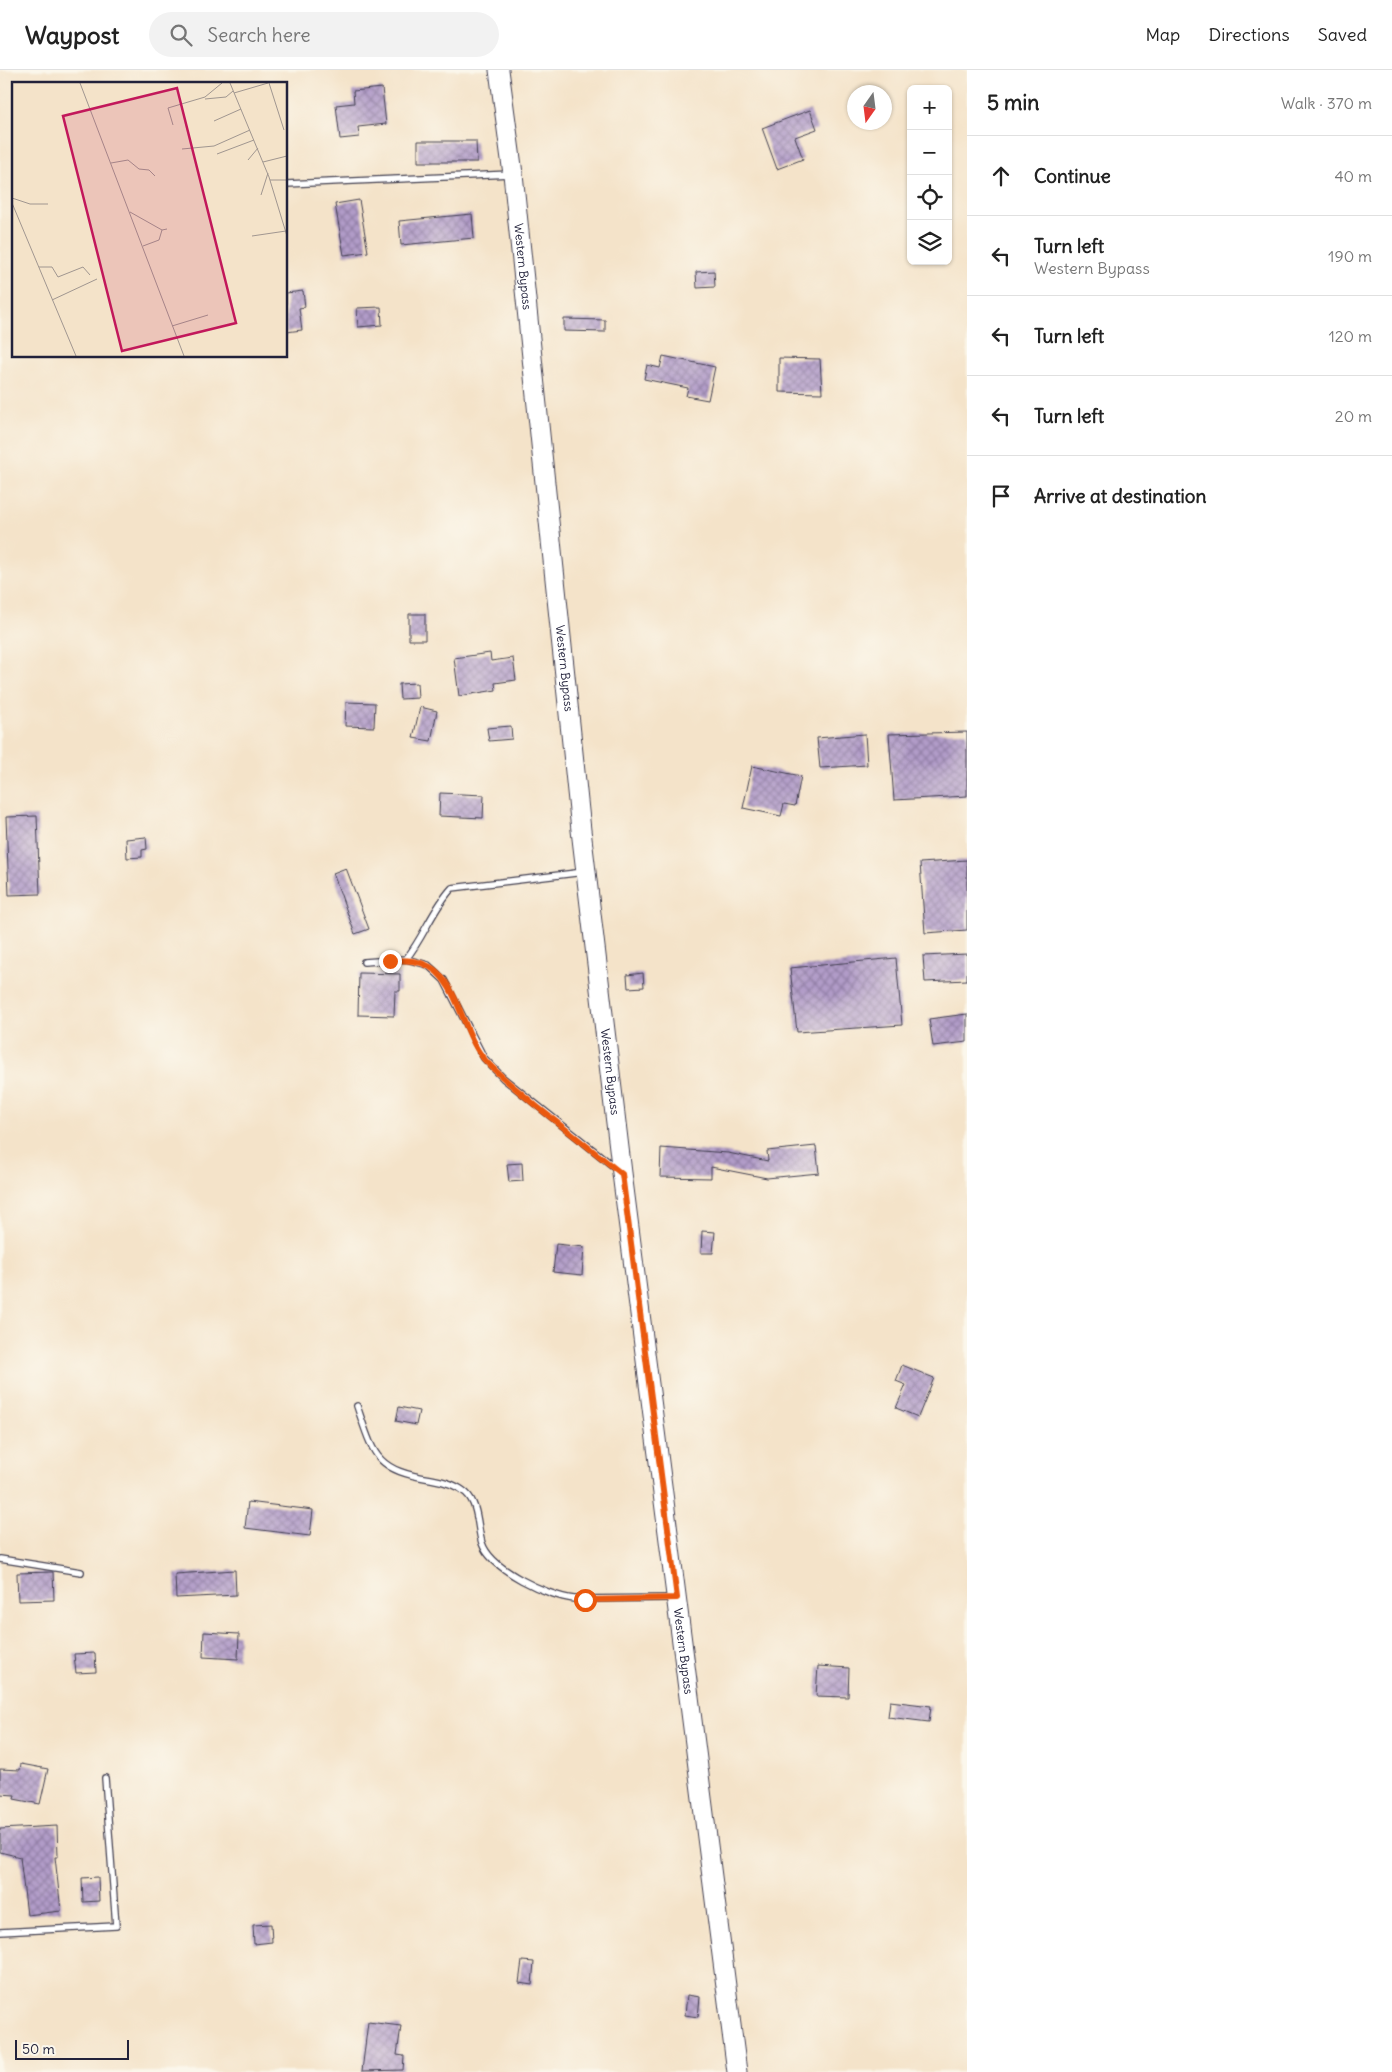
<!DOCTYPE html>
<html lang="en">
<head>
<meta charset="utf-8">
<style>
	:root { --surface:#fff; --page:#f2f2f2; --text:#222; --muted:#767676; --line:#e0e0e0 }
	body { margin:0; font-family:Delius,sans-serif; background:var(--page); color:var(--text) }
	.controls { position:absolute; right:15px; top:15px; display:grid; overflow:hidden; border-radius:8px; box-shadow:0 1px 4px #0004 }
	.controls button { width:45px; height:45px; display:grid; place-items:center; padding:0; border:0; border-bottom:1px solid var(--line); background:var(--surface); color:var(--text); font:25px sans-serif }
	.compass { position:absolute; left:847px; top:15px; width:45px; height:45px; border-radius:50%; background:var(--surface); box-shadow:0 1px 4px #0004; rotate:194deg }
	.scale { position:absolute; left:15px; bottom:12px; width:114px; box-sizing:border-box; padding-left:5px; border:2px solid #22223b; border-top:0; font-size:14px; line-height:18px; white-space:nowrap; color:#22223b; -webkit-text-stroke:4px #fbf7ec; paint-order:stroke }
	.stop { position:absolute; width:15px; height:15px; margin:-11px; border:4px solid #ea580c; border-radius:50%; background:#fff }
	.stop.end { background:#ea580c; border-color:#fff; box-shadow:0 1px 5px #0008 }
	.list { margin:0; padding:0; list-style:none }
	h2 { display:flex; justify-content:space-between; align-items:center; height:65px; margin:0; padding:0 20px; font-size:21px }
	h2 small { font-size:16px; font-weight:400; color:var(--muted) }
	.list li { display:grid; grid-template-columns:32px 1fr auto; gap:15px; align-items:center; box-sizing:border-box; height:80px; padding:0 20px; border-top:1px solid var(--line) }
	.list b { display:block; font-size:19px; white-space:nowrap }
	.list p { margin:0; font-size:16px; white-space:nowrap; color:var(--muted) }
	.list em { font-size:16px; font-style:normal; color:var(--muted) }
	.icon { flex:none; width:28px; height:28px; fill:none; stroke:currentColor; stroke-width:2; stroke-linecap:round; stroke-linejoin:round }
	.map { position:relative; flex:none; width:967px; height:2002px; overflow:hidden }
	header { display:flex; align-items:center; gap:30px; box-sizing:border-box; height:70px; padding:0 25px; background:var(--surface); border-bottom:1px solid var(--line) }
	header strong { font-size:24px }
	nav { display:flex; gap:28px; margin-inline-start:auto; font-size:18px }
	.search { width:350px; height:45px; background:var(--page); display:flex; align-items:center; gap:12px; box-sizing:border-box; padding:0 18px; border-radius:28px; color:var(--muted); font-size:19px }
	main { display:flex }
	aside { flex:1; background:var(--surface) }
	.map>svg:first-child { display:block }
</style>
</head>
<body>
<header>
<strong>Waypost</strong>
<div class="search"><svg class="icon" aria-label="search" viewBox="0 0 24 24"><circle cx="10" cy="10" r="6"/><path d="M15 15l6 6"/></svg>Search here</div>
<nav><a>Map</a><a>Directions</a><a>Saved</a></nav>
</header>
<main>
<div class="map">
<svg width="967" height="2002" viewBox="0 0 967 2002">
	<defs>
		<pattern id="building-cross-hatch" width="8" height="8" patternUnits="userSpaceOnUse" patternTransform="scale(1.25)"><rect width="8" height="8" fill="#b19bc8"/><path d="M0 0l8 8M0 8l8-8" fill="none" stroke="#907ea4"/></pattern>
	</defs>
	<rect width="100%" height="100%" fill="#fbf7ec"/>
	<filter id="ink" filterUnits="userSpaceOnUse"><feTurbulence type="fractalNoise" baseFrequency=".02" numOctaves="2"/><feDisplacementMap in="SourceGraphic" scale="10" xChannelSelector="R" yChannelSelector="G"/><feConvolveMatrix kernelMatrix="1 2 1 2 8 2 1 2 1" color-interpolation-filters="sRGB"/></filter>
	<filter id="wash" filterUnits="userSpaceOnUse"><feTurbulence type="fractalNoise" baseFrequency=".0096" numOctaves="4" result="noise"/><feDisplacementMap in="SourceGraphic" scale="20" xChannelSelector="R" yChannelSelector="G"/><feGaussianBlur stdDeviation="1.12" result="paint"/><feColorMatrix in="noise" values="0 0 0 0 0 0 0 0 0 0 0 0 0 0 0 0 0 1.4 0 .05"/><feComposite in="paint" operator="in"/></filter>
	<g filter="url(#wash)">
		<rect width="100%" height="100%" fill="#f4e3c9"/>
		<g id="blocks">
			<path fill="url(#building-cross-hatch)" d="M382,18L386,54L358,57L359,67L340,69L336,35L354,33L353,21Z
				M810,40L817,59L795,67L803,89L777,99L762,58Z
				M418,71H476L477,92H418Z
				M359,130L368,182L344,185L335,134Z
				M472,144L474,168L401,175L399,151Z
				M714,201L715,217L697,218L696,202Z
				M303,221L305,237L299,238L302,260L286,262V223Z
				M381,237L382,255L358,257L357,238Z
				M564,249L605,250V262L564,261Z
				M663,286L715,297L708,330L686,326L688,318L644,309L647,295L660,298Z
				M779,288L820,289L822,323L779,322Z
				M409,544H425V570H409Z
				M490,583L491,591L513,588L516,610L495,613L496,620L459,626L454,588Z
				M417,613L418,628L400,629L399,614Z
				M346,632L375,633L374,657L345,656Z
				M420,637L437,641L431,671L413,668Z
				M511,656L512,669L489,671L487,658Z
				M967,662V726L894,730L889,664Z
				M865,664L867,695L820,698L817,668Z
				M752,696L801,706L795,736L784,734L781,746L743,738Z
				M440,723L484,725L483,748L439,746Z
				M37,746L40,824L9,825L6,747Z
				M146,767L147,779L142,780V787L127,788L126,769Z
				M967,790V860L925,863L920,793Z
				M346,798L369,859L355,864L333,803Z
				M967,884V910L925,912L923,886Z
				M896,888L902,955L797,962L790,898Z
				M359,903L400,904V921H395L394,946L358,945Z
				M643,903L644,917L628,918L627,905Z
				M967,944V972L933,976L929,949Z
				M816,1076L819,1103L767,1108L711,1097V1108L660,1107L661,1078L728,1083L768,1091L767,1081Z
				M522,1093L523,1111L509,1112L507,1094Z
				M702,1161L715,1162L713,1183H701Z
				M556,1174L584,1177L582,1205L553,1202Z
				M902,1295L934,1308L918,1347L896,1338L906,1315L896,1311Z
				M399,1337L419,1341L416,1355L396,1351Z
				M248,1432L313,1440L310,1466L245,1458Z
				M235,1500L236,1525L176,1528L175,1504Z
				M53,1502L54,1530L18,1531L17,1503Z
				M204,1562L239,1564L238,1589L203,1587Z
				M95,1583L96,1602L76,1603L74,1584Z
				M818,1596L849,1598L848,1627L816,1626Z
				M890,1631L931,1636L929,1652L888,1647Z
				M21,1694L48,1699L40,1734L14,1729L15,1725L0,1724V1699L20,1700Z
				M57,1756L58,1787H55L61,1841L27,1845L20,1787L0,1782V1759Z
				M98,1807L99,1831L83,1832L82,1808Z
				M271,1854L272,1872L254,1874L253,1855Z
				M522,1891L534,1892L532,1915L519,1913Z
				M687,1925L700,1927L698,1947L685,1945Z
				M368,1952L401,1956L397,1985L404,1986L403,2000L362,2001Z"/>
		</g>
	</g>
	<g filter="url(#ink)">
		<use href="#blocks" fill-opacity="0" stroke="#423f50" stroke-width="1"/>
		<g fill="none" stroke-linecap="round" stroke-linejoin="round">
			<g stroke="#423f50" stroke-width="8">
				<path id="lane" d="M286,114L511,104
					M406,889L428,895L444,910L484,988L503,1008L617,1099
					M364,892L406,889C424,867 432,840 452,818L584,802
					M357,1336C374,1386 375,1400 431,1409C443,1411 456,1414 466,1423C479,1435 477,1458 482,1473C491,1500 548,1526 574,1529L675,1528
					M0,1489L81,1502
					M0,1862L116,1856L105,1708"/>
			</g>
			<g stroke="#423f50" stroke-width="21">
				<g id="primary">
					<path id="s1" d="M499,0L513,104L581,760L622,1103L737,2002"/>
				</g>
			</g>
			<use href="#lane" stroke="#fff" stroke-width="5.5"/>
			<use href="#primary" stroke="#fff" stroke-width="19"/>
		</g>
	</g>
	<g fill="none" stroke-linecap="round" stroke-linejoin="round" filter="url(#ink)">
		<path stroke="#ea580c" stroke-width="6" d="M390,891C407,889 424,890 437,902C461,925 463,963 484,989C499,1006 518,1020 535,1035C564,1058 593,1081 622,1104L677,1528L585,1530"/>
	</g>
	<g text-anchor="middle" stroke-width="4.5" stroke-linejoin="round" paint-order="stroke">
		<g font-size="12" fill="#22223b" stroke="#fbf7ec">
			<text dy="4" stroke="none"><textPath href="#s1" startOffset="198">Western Bypass</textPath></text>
			<text dy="4" stroke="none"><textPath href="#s1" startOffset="602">Western Bypass</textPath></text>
			<text dy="4" stroke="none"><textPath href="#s1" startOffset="1008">Western Bypass</textPath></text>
			<text dy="4" stroke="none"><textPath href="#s1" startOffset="1592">Western Bypass</textPath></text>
		</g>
	</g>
	<g transform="translate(12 12)">
		<rect width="275" height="275" fill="#f4e3c9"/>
		<path fill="none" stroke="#a09690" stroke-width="1" d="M68,1L172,274M218,1L257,95L275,154M257,1L272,48M222,11L256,1M193,17L214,15L221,9M202,39L229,27M161,43L156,26L193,15L210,1M170,67L202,64L238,48M205,72L242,58M236,78L246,66M251,80L275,74M99,81L116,78L127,87L137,88L143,94M258,98H275M249,113L256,91M0,116L18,122H36M0,121L64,274M118,130L150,148M240,154L274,149M131,164L147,158L150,148L155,147M27,185H40L46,195L71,185L78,193M40,218L85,197M160,244L196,233"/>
		<path fill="#c2185b" fill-opacity="0.15" stroke="#c2185b" stroke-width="2.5" d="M165,6L224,241L110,269L51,34Z"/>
		<rect width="275" height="275" fill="none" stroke="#22223b" stroke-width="2.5"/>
	</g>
</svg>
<div class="controls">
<button>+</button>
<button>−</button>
<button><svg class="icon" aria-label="locate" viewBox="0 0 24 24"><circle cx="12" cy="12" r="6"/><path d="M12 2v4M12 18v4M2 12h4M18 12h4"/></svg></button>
<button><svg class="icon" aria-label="layers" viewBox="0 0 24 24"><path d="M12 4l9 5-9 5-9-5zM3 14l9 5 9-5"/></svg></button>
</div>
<svg class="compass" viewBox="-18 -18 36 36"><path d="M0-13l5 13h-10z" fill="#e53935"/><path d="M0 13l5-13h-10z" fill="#767676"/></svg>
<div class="scale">50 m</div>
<div class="stop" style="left:585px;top:1530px"></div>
<div class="stop end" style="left:390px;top:891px"></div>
</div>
<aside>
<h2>5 min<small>Walk · 370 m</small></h2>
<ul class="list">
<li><svg class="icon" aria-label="ahead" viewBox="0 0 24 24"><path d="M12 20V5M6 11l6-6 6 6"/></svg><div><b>Continue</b></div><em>40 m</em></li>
<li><svg class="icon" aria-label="left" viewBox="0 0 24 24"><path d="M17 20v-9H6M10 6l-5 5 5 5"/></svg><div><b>Turn left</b><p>Western Bypass</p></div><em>190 m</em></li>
<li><svg class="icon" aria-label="left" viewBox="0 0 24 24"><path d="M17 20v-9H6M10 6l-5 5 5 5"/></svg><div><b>Turn left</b></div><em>120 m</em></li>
<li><svg class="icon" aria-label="left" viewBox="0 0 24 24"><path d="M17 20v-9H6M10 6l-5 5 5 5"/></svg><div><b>Turn left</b></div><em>20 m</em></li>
<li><svg class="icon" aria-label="arrive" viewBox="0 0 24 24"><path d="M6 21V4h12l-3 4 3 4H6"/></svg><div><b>Arrive at destination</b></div></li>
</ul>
</aside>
</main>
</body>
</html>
